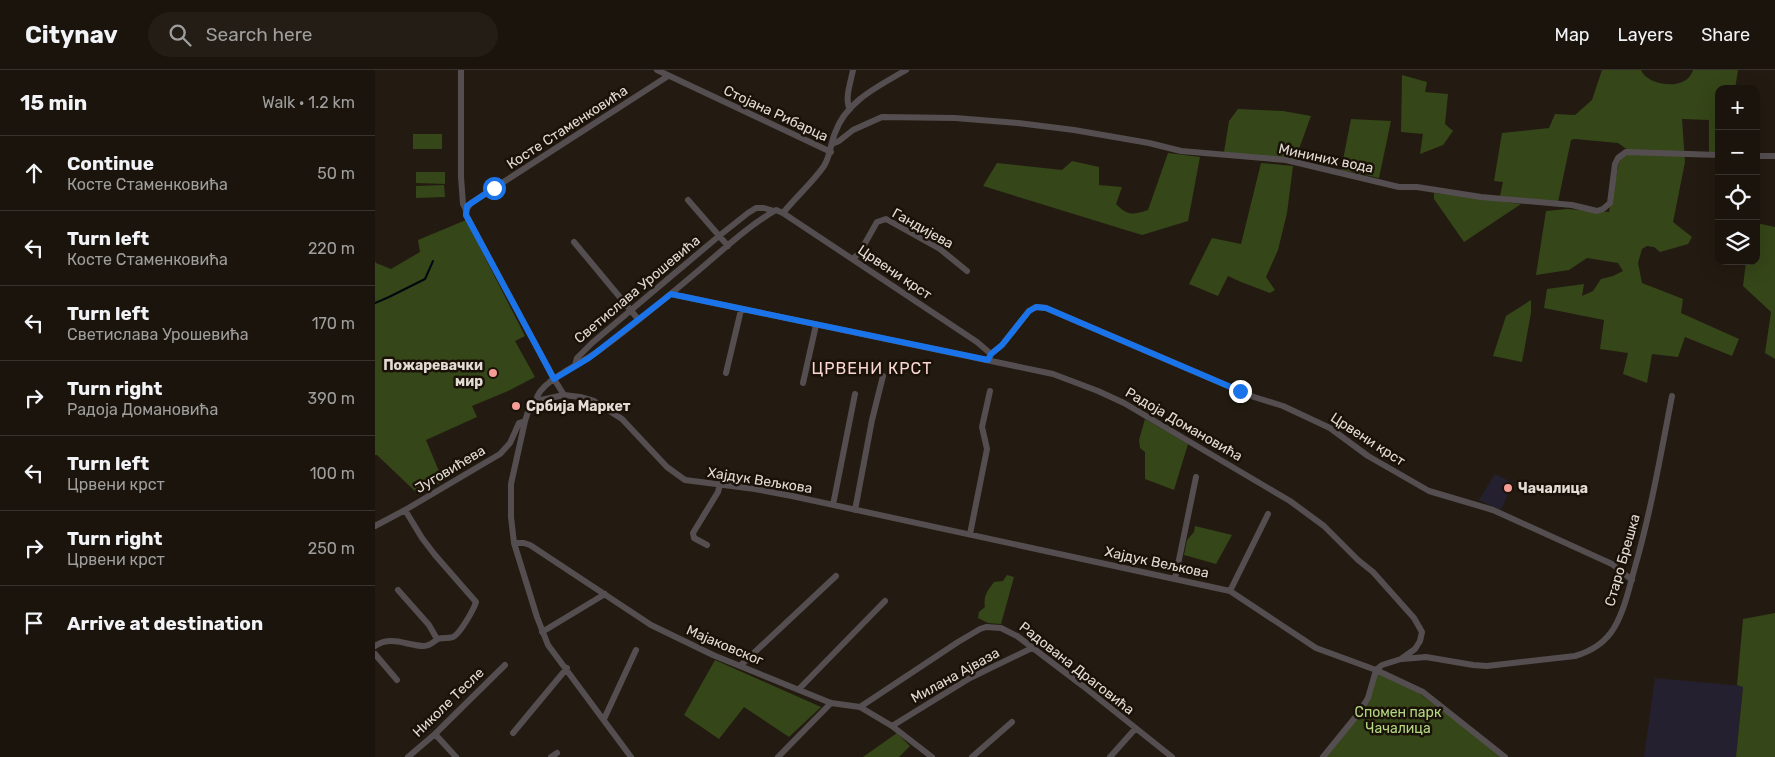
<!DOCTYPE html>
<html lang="en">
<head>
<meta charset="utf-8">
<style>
	:root { --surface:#1a140d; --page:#231d16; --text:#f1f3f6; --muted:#9f9e9d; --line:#38332e }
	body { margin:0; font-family:Rubik,sans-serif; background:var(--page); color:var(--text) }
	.controls { position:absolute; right:15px; top:15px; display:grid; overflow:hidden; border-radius:10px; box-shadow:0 5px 20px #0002 }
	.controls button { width:45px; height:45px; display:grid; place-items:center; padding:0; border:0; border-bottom:1px solid var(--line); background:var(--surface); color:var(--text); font:25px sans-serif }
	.stop { position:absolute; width:15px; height:15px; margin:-11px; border:4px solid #1a73e8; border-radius:50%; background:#fff }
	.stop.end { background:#1a73e8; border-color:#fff; box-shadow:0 1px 5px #0008 }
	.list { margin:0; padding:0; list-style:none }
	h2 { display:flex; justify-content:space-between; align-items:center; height:65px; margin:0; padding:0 20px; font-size:21px }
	h2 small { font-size:16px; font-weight:400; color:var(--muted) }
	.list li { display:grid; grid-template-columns:32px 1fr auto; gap:15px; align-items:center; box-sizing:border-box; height:75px; padding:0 20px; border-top:1px solid var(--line) }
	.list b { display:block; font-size:19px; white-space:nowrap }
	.list p { margin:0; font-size:16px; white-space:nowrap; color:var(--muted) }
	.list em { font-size:16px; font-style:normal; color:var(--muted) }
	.icon { flex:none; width:28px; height:28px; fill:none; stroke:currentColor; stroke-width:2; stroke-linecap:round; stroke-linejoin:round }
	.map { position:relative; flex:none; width:1400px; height:687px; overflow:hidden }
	header { display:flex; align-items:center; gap:30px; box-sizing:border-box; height:70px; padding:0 25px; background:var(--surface); border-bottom:1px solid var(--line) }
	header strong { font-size:24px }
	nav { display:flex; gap:28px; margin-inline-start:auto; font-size:18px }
	.search { width:350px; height:45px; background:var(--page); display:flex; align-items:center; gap:12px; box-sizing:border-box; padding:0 18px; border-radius:28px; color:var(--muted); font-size:19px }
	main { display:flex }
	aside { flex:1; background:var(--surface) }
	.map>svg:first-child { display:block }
</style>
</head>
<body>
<header>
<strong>Citynav</strong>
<div class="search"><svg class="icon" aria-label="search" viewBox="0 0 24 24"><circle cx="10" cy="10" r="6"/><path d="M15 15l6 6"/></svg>Search here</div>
<nav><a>Map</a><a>Layers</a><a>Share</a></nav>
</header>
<main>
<aside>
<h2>15 min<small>Walk · 1.2 km</small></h2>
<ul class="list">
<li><svg class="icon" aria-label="ahead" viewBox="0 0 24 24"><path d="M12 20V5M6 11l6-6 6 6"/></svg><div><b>Continue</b><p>Косте Стаменковића</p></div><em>50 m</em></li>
<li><svg class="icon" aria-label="left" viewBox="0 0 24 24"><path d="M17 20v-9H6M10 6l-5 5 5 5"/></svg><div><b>Turn left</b><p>Косте Стаменковића</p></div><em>220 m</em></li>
<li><svg class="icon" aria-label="left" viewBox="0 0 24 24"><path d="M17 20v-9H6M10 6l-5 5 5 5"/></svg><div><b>Turn left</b><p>Светислава Урошевића</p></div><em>170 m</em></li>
<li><svg class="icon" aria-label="right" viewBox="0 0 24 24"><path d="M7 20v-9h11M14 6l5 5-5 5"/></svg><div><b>Turn right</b><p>Радоја Домановића</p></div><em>390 m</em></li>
<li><svg class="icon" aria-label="left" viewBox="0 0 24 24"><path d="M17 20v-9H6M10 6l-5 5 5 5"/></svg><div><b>Turn left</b><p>Црвени крст</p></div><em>100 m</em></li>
<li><svg class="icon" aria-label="right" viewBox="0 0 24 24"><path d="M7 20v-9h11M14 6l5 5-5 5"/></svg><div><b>Turn right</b><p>Црвени крст</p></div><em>250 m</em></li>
<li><svg class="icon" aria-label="arrive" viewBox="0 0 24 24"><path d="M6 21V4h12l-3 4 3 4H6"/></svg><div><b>Arrive at destination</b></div></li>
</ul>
</aside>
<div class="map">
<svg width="1400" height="687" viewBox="0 0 1400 687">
	<rect width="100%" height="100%" fill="#231b11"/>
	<path fill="#252030" d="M1120,404L1138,413L1126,440L1104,430Z
		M1280,608L1368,616L1361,687H1269Z"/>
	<path fill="#354618" d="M1227,0H1266C1272,16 1312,22 1318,0H1363L1360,19H1344V84H1334V50L1307,49L1310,92L1298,152L1317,167L1313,174L1285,182L1279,177L1272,176L1267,179L1263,193L1267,213L1308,229L1306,243L1364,269L1357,286L1310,267L1303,287L1277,284L1272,313L1248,304L1253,283L1225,279L1229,250L1169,238L1172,219L1209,214L1207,226L1218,221L1226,209L1238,206L1248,201L1243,193L1212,188L1194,200L1161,205L1171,141L1192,139L1234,142L1244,92L1253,80L1243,73L1200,69L1196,70L1183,132L1125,126L1128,112L1119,111L1127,63L1174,58L1180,44L1200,45L1217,30Z
		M1027,5L1052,12L1050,22L1073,24L1070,54L1078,61L1068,75L1045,84L1048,64L1026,62Z
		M863,39L908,41L936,46L920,90L849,82L854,51Z
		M976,49L1016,51L1004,108L966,100Z
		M38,64H67V79H38Z
		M793,83L825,87L813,151L767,165L608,116L622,93L687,100L697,91L724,97V115L747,117L741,134C753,146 757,145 773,140Z
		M886,93L918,96L912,143L903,180L891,207L900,220L895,223L866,212L853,206L843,226L814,214L837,168L866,174Z
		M41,102H70V114L41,113Z
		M69,115L70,127L41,128V116Z
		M1059,123L1146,134L1089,172L1059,129Z
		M91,150L150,266L140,271L160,307L133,321L97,336L102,347L51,370L68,411L44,425L2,385H0V191L1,193L16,199L45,182L43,170Z
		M1381,153L1400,157V289L1390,283L1396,242L1368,216L1371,191H1381Z
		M1156,230V243L1147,292L1118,286L1131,246Z
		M770,349L813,374L799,420L770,409V382L765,378L764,370Z
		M820,456L857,465L841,494L809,485L812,470L819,462Z
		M632,505L639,507L626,554L613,553L603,548L604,542L610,537C608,526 613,520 619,512L628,511Z
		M1400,543V687H1361L1368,617L1362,615L1368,549Z
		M340,590L446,637L414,667L369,637L344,669L309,645Z
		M1001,600L1029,612L1130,687H948L983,645Z
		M522,663L535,676L524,687H488Z"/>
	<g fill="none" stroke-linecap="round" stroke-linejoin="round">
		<path stroke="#000810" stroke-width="2" d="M0,233L14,227L50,209L58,191"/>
		<path stroke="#554e50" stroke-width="6" d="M86,0V107L88,134L91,140
			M282,0L456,82
			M475,39C469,30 476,11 478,0
			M457,74L464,71L478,60L507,47L580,48L643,53L699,60L774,73L806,81L911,90L1024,117H1042L1106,127L1197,135L1222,141L1228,139L1235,133L1240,94L1243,88L1251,82L1344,85
			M1381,86H1400
			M313,130L353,176
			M408,143C421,127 437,113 449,96C456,84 455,75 460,63C471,31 504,16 531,0
			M199,172L263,249
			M478,189L485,182L502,152L511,149L565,179L592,201
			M296,224L678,304L723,321L749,333L915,431L949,456L983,490L998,502L1039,548L1047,562L1045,571L1040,579L1026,589L1007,595L1001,600
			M613,290L616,284L627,275L654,241L661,237L671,238L879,327L908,336L955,358L993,386L1054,421L1118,440L1237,494L1257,510
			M200,295L202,288L217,273L344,166L373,143L381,138H389L399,141
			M351,303L366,240
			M428,313L441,255
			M189,325L179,309L91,145V140L96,133L293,6
			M161,331C163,312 207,293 222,282C256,257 290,229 323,201C348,180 373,156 401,140L408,143L602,272L616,284
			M458,435L480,324
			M480,440L497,350L508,306
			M0,456L30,440L125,384L135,373L144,353L150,351
			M595,464L612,379L607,357L615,321
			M139,473H149L155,475L276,555L338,585L456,633L485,637L517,656L557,687
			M332,475L319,468L318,463L343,422L345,414
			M800,509L821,407
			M23,520L54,555L62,569
			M855,521L893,444
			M167,562L230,524
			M0,576C17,565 32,576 49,576C55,576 58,572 63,569C68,567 73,569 78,567C85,564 99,539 101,532L60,485L47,468L30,440
			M0,584L22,610
			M1027,589L1051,587L1098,595L1112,596L1200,586C1217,581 1230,573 1239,558C1250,539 1254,518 1260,497C1276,441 1286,383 1297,326
			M366,595L461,506
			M424,619L510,531
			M485,637L583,572L605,559L611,557L626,558L642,566L708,616L797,687
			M229,649L261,580
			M517,656L595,608L657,578
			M138,663L192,598
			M60,664L81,687
			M33,687L60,664L130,595
			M176,687L182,683
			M256,687L173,575L162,547L139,473L136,447V414L150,351L155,336L161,331L189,325L205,327L219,331L247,349L292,397L310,410L380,419L417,426L855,521L941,578L1001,600L1048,622L1130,687
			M403,687L456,633
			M597,687L637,652
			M735,687L760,659
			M948,687L983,644L993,628L1001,600"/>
	</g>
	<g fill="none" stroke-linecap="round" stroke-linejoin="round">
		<path stroke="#1a73e8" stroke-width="6" d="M119,118L92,136L91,145L179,309L214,288L296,224L613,290L616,284L627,275L654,241L661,237L671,238L865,321"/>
	</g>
	<g fill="#f59c96" stroke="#1a1208" stroke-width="2">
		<circle cx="118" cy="303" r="5"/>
		<circle cx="141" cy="336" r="5"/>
		<circle cx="1133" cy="418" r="5"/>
	</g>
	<g text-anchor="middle" stroke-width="5" stroke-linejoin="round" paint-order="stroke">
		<g font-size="14" fill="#e2dcd5" stroke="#1a1208">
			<text transform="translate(401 43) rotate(25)" y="5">Стојана Рибарца</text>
			<text transform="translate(192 57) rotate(-33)" y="5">Косте Стаменковића</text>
			<text transform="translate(951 88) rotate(12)" y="5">Мининих вода</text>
			<text transform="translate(548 158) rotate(29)" y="5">Гандијева</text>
			<text transform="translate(520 202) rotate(34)" y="5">Црвени крст</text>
			<text transform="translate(262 219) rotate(-40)" y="5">Светислава Урошевића</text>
			<text transform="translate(809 354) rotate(30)" y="5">Радоја Домановића</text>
			<text transform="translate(993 369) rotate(33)" y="5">Црвени крст</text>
			<text transform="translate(75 399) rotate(-31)" y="5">Југовићева</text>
			<text transform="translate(385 410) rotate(9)" y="5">Хајдук Вељкова</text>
			<text transform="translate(1247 490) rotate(-74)" y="5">Старо Брешка</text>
			<text transform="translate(782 492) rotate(12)" y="5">Хајдук Вељкова</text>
			<text transform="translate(350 575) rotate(23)" y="5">Мајаковског</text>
			<text transform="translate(702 598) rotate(38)" y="5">Радована Драговића</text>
			<text transform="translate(580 605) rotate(-29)" y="5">Милана Ајваза</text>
			<text transform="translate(73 632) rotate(-44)" y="5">Николе Тесле</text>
		</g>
		<g font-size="14" font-weight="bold" fill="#e2dcd5" stroke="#1a1208" text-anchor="start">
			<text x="108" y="300" text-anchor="end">Пожаревачки<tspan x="108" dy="16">мир</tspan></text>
			<text x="151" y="341">Србија Маркет</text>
			<text x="1143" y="423">Чачалица</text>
		</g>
		<g font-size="14" fill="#b5d882" stroke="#1a1208">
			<text x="1023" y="647">Спомен парк<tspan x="1023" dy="16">Чачалица</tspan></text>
		</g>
		<g font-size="16" letter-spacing="1" fill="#fad7d3" stroke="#1a1208">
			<text x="497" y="304">ЦРВЕНИ КРСТ</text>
		</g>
	</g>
</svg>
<div class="controls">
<button>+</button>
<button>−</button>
<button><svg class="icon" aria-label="locate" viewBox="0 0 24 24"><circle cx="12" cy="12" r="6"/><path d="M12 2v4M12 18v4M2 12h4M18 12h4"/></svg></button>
<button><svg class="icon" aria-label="layers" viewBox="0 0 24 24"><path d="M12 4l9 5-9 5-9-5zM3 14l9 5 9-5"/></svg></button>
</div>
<div class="stop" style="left:119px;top:118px"></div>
<div class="stop end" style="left:865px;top:321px"></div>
</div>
</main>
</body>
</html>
